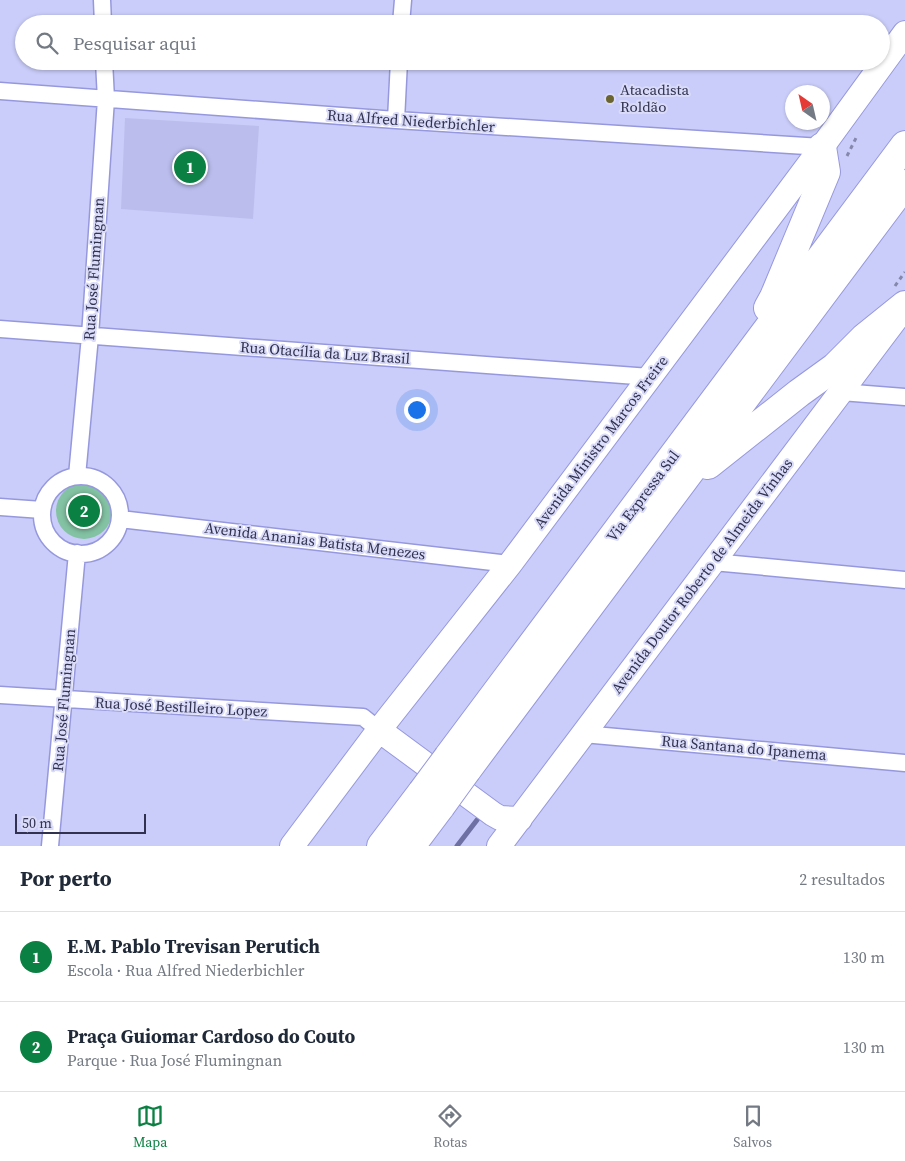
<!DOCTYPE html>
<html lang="pt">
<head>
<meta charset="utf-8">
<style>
	:root { --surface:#fff; --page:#f2f2f3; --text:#1f2937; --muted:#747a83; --line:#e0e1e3; --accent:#0b8043 }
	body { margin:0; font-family:"Source Serif 4",serif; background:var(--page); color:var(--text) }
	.compass { position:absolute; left:785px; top:85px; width:45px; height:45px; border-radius:50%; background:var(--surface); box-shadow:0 1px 4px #0004; rotate:326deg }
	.scale { position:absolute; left:15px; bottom:12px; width:131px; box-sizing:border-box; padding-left:5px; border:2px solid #31324f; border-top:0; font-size:14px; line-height:18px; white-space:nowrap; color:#31324f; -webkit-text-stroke:4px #d9dbf9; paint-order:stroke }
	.you { position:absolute; left:416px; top:409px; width:18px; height:18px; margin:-12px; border:4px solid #fff; border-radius:50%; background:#1a73e8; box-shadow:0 0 0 8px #1a73e833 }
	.badge { display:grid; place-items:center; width:32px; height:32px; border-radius:50%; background:var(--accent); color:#fff; font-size:16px; font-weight:700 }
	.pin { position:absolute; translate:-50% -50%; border:2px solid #fff; box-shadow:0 1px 5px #0006 }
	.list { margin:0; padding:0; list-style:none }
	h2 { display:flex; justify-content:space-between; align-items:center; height:65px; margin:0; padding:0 20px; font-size:21px }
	h2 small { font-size:16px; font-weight:400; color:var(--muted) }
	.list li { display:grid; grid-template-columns:32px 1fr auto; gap:15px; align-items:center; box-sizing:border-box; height:90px; padding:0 20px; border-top:1px solid var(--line) }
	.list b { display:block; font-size:19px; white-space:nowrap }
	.list p { margin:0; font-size:16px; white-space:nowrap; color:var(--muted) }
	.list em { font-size:16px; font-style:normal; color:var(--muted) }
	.icon { flex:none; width:28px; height:28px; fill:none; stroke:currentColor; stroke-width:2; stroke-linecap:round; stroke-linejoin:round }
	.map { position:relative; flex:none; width:905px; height:846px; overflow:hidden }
	.search { position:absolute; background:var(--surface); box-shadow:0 1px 4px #0004; left:15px; right:15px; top:15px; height:55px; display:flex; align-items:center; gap:12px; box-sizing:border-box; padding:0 18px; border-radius:28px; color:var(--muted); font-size:19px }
	.sheet { height:245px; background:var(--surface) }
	nav { display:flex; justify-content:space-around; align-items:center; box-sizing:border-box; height:70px; border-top:1px solid var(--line); background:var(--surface); font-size:14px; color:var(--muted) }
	nav a { display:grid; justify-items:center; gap:2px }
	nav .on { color:var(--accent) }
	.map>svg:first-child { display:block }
</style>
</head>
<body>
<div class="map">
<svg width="905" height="846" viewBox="0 0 905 846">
	<rect width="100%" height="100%" fill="#cacdf9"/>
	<path fill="#bbbeed" d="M125,118L259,126L253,219L121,209Z"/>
	<path fill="#83c2a3" d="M56 511a28 28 0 1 1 56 0a28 28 0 1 1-56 0Z"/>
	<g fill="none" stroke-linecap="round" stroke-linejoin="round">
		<path stroke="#6e6fa3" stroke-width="5" d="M457,846L477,820"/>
		<g stroke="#9698de" stroke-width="19">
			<path id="street" d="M102,0L103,24
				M401,24L403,0
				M0,91L396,120L822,147
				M396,120L399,61
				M0,329L650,377
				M841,392L905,397
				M77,476L90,336L106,99L104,61
				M42 515a39 39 0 1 1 78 0a39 39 0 1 1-78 0Z
				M0,507L42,510
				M120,519L510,564
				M713,562L905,580
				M0,695L363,717L379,730
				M583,734L905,763
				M50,846L77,553"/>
		</g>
		<g stroke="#9698de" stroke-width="26">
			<path id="secondary" d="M379,730L493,814L500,818L520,819
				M292,846L379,730L510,564L822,147L905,33
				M499,846L895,320"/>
		</g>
		<g stroke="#9698de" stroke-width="30">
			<path id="highway" d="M768,308L774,297L826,172L822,147
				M708,465L799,393L835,367L864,338L905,305
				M448,757L905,145
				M467,770L905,184
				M381,846L422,792
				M411,846L441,806"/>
		</g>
		<path stroke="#8587ac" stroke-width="3" stroke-dasharray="4 4" stroke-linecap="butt" d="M847,156L856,138
			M895,286L905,272"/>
		<use href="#street" stroke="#fff" stroke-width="16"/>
		<use href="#secondary" stroke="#fff" stroke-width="24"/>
		<use href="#highway" stroke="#fff" stroke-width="28"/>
		<g stroke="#9698de" stroke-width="30" stroke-linecap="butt">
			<path id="highway-bridge" d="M422,792L448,757
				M441,806L467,770"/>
		</g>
		<use href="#highway-bridge" stroke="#fff" stroke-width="28"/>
	</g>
	<circle fill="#6a6430" stroke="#d9dbf9" stroke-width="2" cx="610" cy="99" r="5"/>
	<g text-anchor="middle" stroke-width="4" stroke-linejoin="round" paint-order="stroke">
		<g font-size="15" fill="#31324f" stroke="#d9dbf9" text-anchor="start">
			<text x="620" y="95">Atacadista<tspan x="620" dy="17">Roldão</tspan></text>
		</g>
		<g font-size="15" fill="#31324f" stroke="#d9dbf9">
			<text transform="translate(411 121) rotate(4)" y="5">Rua Alfred Niederbichler</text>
			<text transform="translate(94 269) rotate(-86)" y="5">Rua José Flumingnan</text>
			<text transform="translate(325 353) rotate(4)" y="5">Rua Otacília da Luz Brasil</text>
			<text transform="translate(601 442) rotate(-53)" y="5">Avenida Ministro Marcos Freire</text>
			<text transform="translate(643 496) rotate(-53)" y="5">Via Expressa Sul</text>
			<text transform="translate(315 541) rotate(7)" y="5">Avenida Ananias Batista Menezes</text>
			<text transform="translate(702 576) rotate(-53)" y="5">Avenida Doutor Roberto de Almeida Vinhas</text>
			<text transform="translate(64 700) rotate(-85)" y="5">Rua José Flumingnan</text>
			<text transform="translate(181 707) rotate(3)" y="5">Rua José Bestilleiro Lopez</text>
			<text transform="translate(744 748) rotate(5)" y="5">Rua Santana do Ipanema</text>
		</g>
	</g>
</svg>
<svg class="compass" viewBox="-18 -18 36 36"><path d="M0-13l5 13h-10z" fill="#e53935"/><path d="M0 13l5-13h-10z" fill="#747a83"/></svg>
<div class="scale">50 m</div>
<div class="you"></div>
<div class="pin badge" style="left:190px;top:167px">1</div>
<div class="pin badge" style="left:84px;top:511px">2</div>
<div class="search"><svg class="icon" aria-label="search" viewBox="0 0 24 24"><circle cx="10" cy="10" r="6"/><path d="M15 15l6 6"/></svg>Pesquisar aqui</div>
</div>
<section class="sheet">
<h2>Por perto<small>2 resultados</small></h2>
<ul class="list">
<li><span class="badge">1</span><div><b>E.M. Pablo Trevisan Perutich</b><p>Escola · Rua Alfred Niederbichler</p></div><em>130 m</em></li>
<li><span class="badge">2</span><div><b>Praça Guiomar Cardoso do Couto</b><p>Parque · Rua José Flumingnan</p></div><em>130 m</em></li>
</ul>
</section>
<nav>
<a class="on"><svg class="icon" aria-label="map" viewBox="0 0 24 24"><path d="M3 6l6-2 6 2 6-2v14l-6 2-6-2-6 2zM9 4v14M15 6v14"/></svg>Mapa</a>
<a><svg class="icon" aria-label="directions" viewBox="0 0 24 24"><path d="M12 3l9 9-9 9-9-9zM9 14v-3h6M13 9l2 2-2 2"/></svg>Rotas</a>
<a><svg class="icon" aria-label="saved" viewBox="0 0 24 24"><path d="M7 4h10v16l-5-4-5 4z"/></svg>Salvos</a>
</nav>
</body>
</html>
